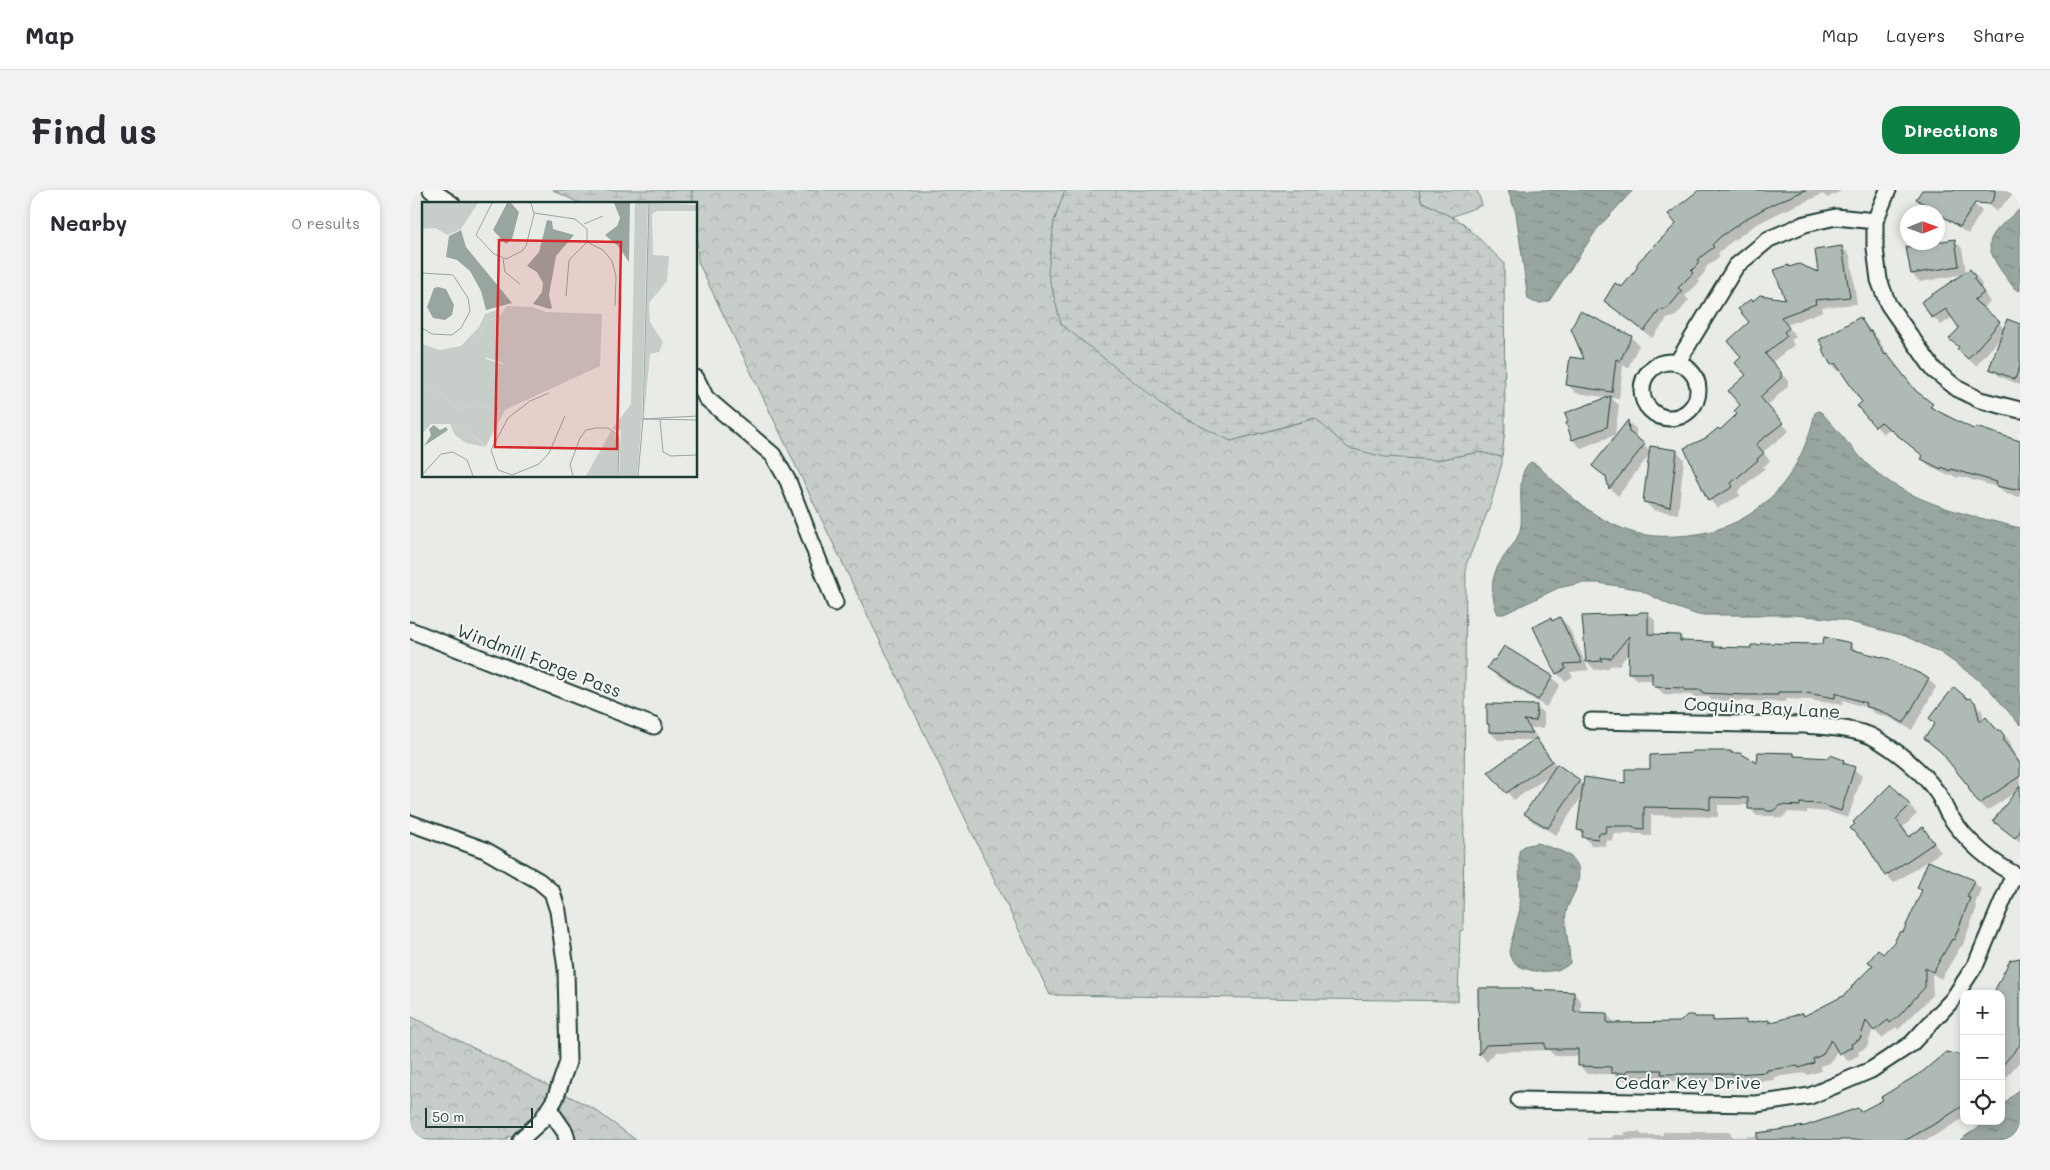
<!DOCTYPE html>
<html lang="en">
<head>
<meta charset="utf-8">
<style>
	:root { --surface:#fff; --page:#f2f2f3; --text:#2b2b33; --muted:#7c7c81; --line:#e1e1e2; --accent:#0b8043 }
	body { margin:0; font-family:Mali,sans-serif; background:var(--page); color:var(--text) }
	.controls { position:absolute; right:15px; bottom:15px; display:grid; overflow:hidden; border-radius:10px; box-shadow:0 2px 8px #0003 }
	.controls button { width:45px; height:45px; display:grid; place-items:center; padding:0; border:0; border-bottom:1px solid var(--line); background:var(--surface); color:var(--text); font:25px sans-serif }
	.compass { position:absolute; left:1490px; top:15px; width:45px; height:45px; border-radius:50%; background:var(--surface); box-shadow:0 2px 8px #0003; rotate:89deg }
	.scale { position:absolute; left:15px; bottom:12px; width:108px; box-sizing:border-box; padding-left:5px; border:2px solid #1f3d34; border-top:0; font-size:14px; line-height:18px; white-space:nowrap; color:#1f3d34; -webkit-text-stroke:4px #f6f6f2; paint-order:stroke }
	.list { margin:0; padding:0; list-style:none }
	h2 { display:flex; justify-content:space-between; align-items:center; height:65px; margin:0; padding:0 20px; font-size:21px }
	h2 small { font-size:16px; font-weight:400; color:var(--muted) }
	.icon { flex:none; width:28px; height:28px; fill:none; stroke:currentColor; stroke-width:2; stroke-linecap:round; stroke-linejoin:round }
	.map { position:relative; flex:none; width:1610px; height:950px; overflow:hidden; border-radius:20px }
	header { display:flex; align-items:center; gap:30px; box-sizing:border-box; height:70px; padding:0 25px; background:var(--surface); border-bottom:1px solid var(--line) }
	header strong { font-size:24px }
	nav { display:flex; gap:28px; margin-inline-start:auto; font-size:18px }
	.intro { display:flex; align-items:center; justify-content:space-between; box-sizing:border-box; height:120px; padding:0 30px }
	h1 { margin:0; font-size:35px }
	.button { padding:12px 22px; border-radius:20px; background:var(--accent); color:#fff; font-size:18px; font-weight:700 }
	main { display:flex; gap:30px; padding:0 30px }
	aside { flex:1; background:var(--surface); border-radius:20px; box-shadow:0 2px 8px #0003 }
	.map>svg:first-child { display:block }
</style>
</head>
<body>
<header>
<strong>Map</strong>
<nav><a>Map</a><a>Layers</a><a>Share</a></nav>
</header>
<div class="intro"><h1>Find us</h1><a class="button">Directions</a></div>
<main>
<aside>
<h2>Nearby<small>0 results</small></h2>
<ul class="list">
</ul>
</aside>
<div class="map">
<svg width="1610" height="950" viewBox="0 0 1610 950">
	<defs>
		<pattern id="forest-crowns" width="20" height="18" patternUnits="userSpaceOnUse" patternTransform="scale(1.25)"><rect width="20" height="18" fill="#c7cec9"/><path d="M2 6a3 3 0 1 1 6 0M12 15a3 3 0 1 1 6 0" fill="none" stroke="#aab2ad"/></pattern>
		<pattern id="wetland-marsh" width="20" height="14" patternUnits="userSpaceOnUse" patternTransform="scale(1.25)"><rect width="20" height="14" fill="#c7cec9"/><path d="M1 5h8M5 5V1M11 12h8M15 12V8" fill="none" stroke="#aab2ad"/></pattern>
		<pattern id="water-ripples" width="26" height="14" patternUnits="userSpaceOnUse" patternTransform="scale(1.25)"><rect width="26" height="14" fill="#99a6a0"/><path d="M2 4q2-2 4 0t4 0M15 11q2-2 4 0t4 0" fill="none" stroke="#7c8883"/></pattern>
	</defs>
	<rect width="100%" height="100%" fill="#e9ebe7"/>
	<filter id="ink" filterUnits="userSpaceOnUse"><feTurbulence type="fractalNoise" baseFrequency=".02" numOctaves="2"/><feDisplacementMap in="SourceGraphic" scale="10" xChannelSelector="R" yChannelSelector="G"/><feConvolveMatrix kernelMatrix="1 2 1 2 8 2 1 2 1" color-interpolation-filters="sRGB"/></filter>
	<g filter="url(#ink)">
		<path fill="url(#forest-crowns)" stroke="#73867e" d="M282,0H655L644,32L821,251L906,228L938,257L1027,270L1069,262L1092,267V273L1081,313L1056,375L1053,740L1050,741L1048,811L640,805L288,72L286,14H283Z
			M1009,0H1067L1072,15L1041,27L1011,11Z
			M0,826L141,897L133,913L128,916L130,919C123,930 112,939 101,947L98,946L96,950H0Z
			M155,904L184,919L226,950H165L163,940L149,919Z"/>
		<path fill="url(#wetland-marsh)" stroke="#73867e" d="M143,0H282L283,14H171Z
			M655,0H1009L1011,11L1053,33L1094,73L1095,239L1092,267L1069,262L1027,270L975,267L938,258L905,228L821,251L760,221L651,134L638,83L644,32Z"/>
		<path fill="url(#water-ripples)" stroke="#687c75" d="M1098,0H1223L1187,39L1139,111C1131,114 1126,114 1118,109L1106,23Z
			M1610,19V101L1604,98C1596,86 1573,62 1582,47C1588,36 1601,27 1610,19Z
			M1408,221L1411,222C1427,239 1441,258 1457,274C1499,314 1556,324 1610,338V535L1579,499L1561,484L1531,463L1495,446L1428,429L1383,425H1288L1262,416L1228,399L1188,393H1171L1148,398L1094,424H1088C1085,418 1084,412 1083,406C1078,370 1108,361 1111,335C1113,320 1105,281 1121,272L1127,275C1153,300 1177,324 1211,338C1229,346 1248,347 1267,346C1342,343 1389,294 1405,223Z
			M1127,653C1153,662 1179,665 1165,701C1162,708 1158,714 1156,722C1154,739 1160,756 1160,773C1148,787 1099,784 1099,761L1110,719L1109,661L1114,656Z
			M1610,898V950H1550L1577,931H1591V917Z"/>
		<path fill="#0003" d="M1289,0H1433L1417,8L1413,4L1371,22L1345,35L1317,55L1308,63L1310,66L1296,77L1295,82L1288,90L1290,92L1275,106L1279,110L1266,126L1257,129L1242,148L1195,111L1212,99L1268,34Z
			M1513,0H1542L1564,14L1572,21L1558,44L1528,24V22L1516,17L1508,9Z
			M1566,0H1604L1602,2L1604,3L1586,22Z
			M1544,51L1552,58L1556,83L1560,80L1568,88L1572,95L1571,98L1580,112L1572,118L1595,139L1610,136V195L1589,186L1581,178L1592,146L1566,176L1556,167L1550,158V138L1543,127L1531,135L1523,127L1554,84L1510,92L1502,84Z
			M1432,57L1440,65L1447,114L1412,117L1413,121L1377,135L1386,147L1381,150L1384,155L1362,172L1378,191V196L1357,216L1379,241L1353,262L1360,271L1353,277L1355,278L1328,301L1330,306L1307,318L1300,310L1276,259L1310,241L1329,224L1338,185L1333,167L1343,112L1377,111L1378,76L1410,84Z
			M1450,128L1469,150L1478,167L1510,206L1529,223L1566,242L1610,251V307L1596,304L1590,298L1549,286L1548,288L1540,284L1539,286L1520,277L1513,269L1514,267L1479,239L1473,244L1466,236L1449,216L1454,212L1432,181L1430,182L1422,175L1414,160Z
			M1221,147L1229,155L1218,178L1213,175L1209,209L1166,203L1158,195L1176,171Z
			M1201,208L1209,215L1205,245L1171,258L1163,250L1157,234L1160,233L1157,224Z
			M1218,232L1226,239V249L1241,262L1267,261L1274,269L1268,324L1243,320L1235,312L1240,264L1208,306L1200,298L1198,288L1184,276Z
			M1238,423L1245,431V446H1270L1276,452L1303,453L1308,458L1342,459L1440,454L1448,462L1518,489L1526,497L1502,540L1480,528L1464,523L1460,519L1433,510L1432,515L1400,510L1376,509L1375,512L1301,510L1299,507H1284L1282,505L1254,504L1243,494V490H1227L1219,482L1220,462L1209,475L1199,476V478L1185,480L1177,472L1174,427Z
			M1150,428L1158,436L1179,480L1160,482L1163,487L1155,491L1147,483Z
			M1079,478L1142,487L1150,495L1136,517L1086,486Z
			M1557,510L1564,513L1572,521L1574,530L1576,528L1598,549L1601,554L1602,560L1610,572V652L1593,638L1607,601L1577,621L1570,614L1561,597L1535,566L1523,555Z
			M1126,516L1134,524V538H1120L1129,550H1127L1147,576L1174,595H1216L1241,580L1321,562L1349,575L1384,564L1387,568L1433,571L1452,586L1438,628L1419,622L1397,620V623L1378,622L1372,628H1366L1364,626H1347L1339,618V615H1308V627L1241,625V646H1234L1232,644H1203V651L1196,650L1195,656L1181,655L1169,640L1173,605L1146,645L1123,632L1115,624L1141,585L1104,610L1097,602L1125,550H1088L1080,542V536L1078,533Z
			M1489,604L1507,624L1493,637L1501,647L1513,639L1531,662L1484,693L1476,685L1458,655Z
			M1563,691L1571,699L1565,714L1567,717L1552,757L1551,756L1531,789L1522,784L1523,805L1488,840L1486,837L1472,848L1463,839L1457,857L1448,862L1449,865L1438,871L1428,859L1420,873L1410,876L1411,881L1398,885L1396,883L1364,887L1365,890L1354,891H1261L1257,888L1224,887V890H1210L1204,884H1177L1170,876V866H1145L1139,860L1084,862L1077,872L1070,864L1069,799H1122L1125,801L1163,803L1171,811V824H1196L1204,832V835L1270,833L1285,828H1302L1306,832H1336L1338,834L1359,831L1361,834L1393,825L1396,827L1433,807L1494,744L1513,701L1509,697Z
			M1610,769V871L1595,889L1591,886V804Z
			M1537,862L1554,880V928L1517,950H1178V948H1201L1204,945H1215V942H1229L1232,945H1253V942H1319L1323,947L1352,946V942L1395,937L1448,920L1451,923L1474,910L1513,883Z"/>
		<path fill="#b0bab5" stroke="#1f3d34" d="M1289,0H1396L1363,14L1337,28L1310,47L1302,55L1304,57L1288,69V74L1281,81L1283,83L1268,98L1272,101L1258,118L1249,121L1234,141L1194,111L1205,93L1212,97L1227,78V74L1230,70L1266,34L1258,24Z
			M1512,0H1585L1584,9L1579,14L1565,13L1550,37L1506,9Z
			M1545,49L1549,76L1501,84L1496,57Z
			M1432,56L1440,107L1405,110L1406,114L1371,127L1379,138L1374,142L1377,146L1355,164L1371,182V188L1350,207L1373,233L1346,254L1354,263L1347,269L1348,270L1321,293L1323,297L1298,311L1274,258L1296,248L1308,238L1310,240L1327,224L1324,221L1330,215L1318,201L1336,185L1325,173L1331,167L1318,151L1339,132L1328,119L1341,109L1343,111L1350,105L1375,109L1364,80L1379,75V77L1389,74L1408,82L1405,60Z
			M1560,79L1565,86L1564,89L1574,103L1564,110L1590,132L1558,169L1547,159L1549,157L1539,149L1549,138L1536,119L1522,128L1511,112Z
			M1170,121L1222,146L1210,171L1206,169L1202,202L1156,195L1160,167L1174,169L1161,139Z
			M1450,127L1459,142L1461,141L1475,165L1477,164L1506,201L1523,214L1520,217L1565,240L1566,237L1610,251V299L1605,298V300L1586,296L1587,292L1541,279L1540,281L1532,277L1531,279L1511,269L1513,266L1471,232L1465,237L1447,216L1452,212L1425,173L1421,175L1412,159L1414,158L1409,150Z
			M1597,129L1610,134V176L1605,189L1579,179Z
			M1201,206L1197,237L1162,250L1156,233L1158,232L1155,223Z
			M1218,230L1219,242L1235,254L1199,299L1196,287L1182,276Z
			M1240,256L1267,260L1260,317L1233,312Z
			M1230,422H1238V444L1270,445V451L1303,452V457L1341,458V455H1350L1351,453L1413,454L1414,447L1441,453L1440,459L1479,469L1519,488L1494,533L1471,521L1455,516L1456,513L1425,503V508L1391,502H1368V505H1335L1292,503V500H1274V498L1245,497L1242,494V483H1218L1219,446L1201,468H1191L1192,471L1176,472L1172,426L1228,424Z
			M1150,427L1172,473L1154,474L1156,479L1146,484L1123,437L1141,428L1142,431Z
			M1094,456L1143,486L1128,510L1077,478L1082,470H1085Z
			M1544,497L1558,509L1560,508L1565,512L1570,532L1576,527L1587,540H1590L1594,545V551L1610,574V586L1569,614L1558,598L1559,597L1531,562L1514,548L1525,534L1519,528Z
			M1077,514L1127,515L1126,531L1114,530L1123,543L1079,542V534H1077Z
			M1126,548L1142,571L1096,603L1078,582Z
			M1282,561H1321V563H1330L1347,573L1348,562L1384,563V566L1419,568L1420,565L1434,570L1433,573L1445,577L1431,621L1410,614L1390,613V616L1370,615L1363,621H1357L1355,619H1338V608L1300,607V620L1290,618L1234,617V639L1225,638L1223,636H1196L1195,643H1189L1188,649L1172,647L1173,641L1167,640L1174,587L1215,593V579H1240V565L1282,563Z
			M1147,574L1170,590L1138,638L1114,624Z
			M1481,594L1500,615L1486,629L1499,647L1513,637L1524,653L1475,686L1457,656L1440,638L1445,634L1443,632Z
			M1610,596V642L1605,648L1583,631Z
			M1518,671L1564,690L1557,707L1560,708L1544,750L1542,749L1523,782L1515,778V797L1490,825L1480,833L1478,830L1464,841L1456,831L1450,849L1441,854L1442,857L1429,864L1421,850L1412,865L1403,869L1404,873L1389,878L1388,876L1357,880V882L1328,884H1251L1252,880H1217V883H1201V877L1168,876V859H1135V853L1076,855L1069,865L1068,798H1123V800L1164,802V822L1197,823V833L1270,832L1277,825H1284L1285,827H1303V831L1336,830V833L1359,830V833L1393,823L1394,826L1433,806L1442,798L1441,797L1463,775L1458,772L1468,760L1473,764L1484,752L1490,741L1493,742L1512,700L1507,698Z
			M1610,768V855L1591,877V804H1583L1600,770Z
			M1536,862L1554,866V915L1530,931L1496,950H1347V943L1395,936L1448,918L1450,922L1473,910L1471,907L1512,882Z"/>
		<g fill="none" stroke-linecap="round" stroke-linejoin="round">
			<g stroke="#1f3d34" stroke-width="19">
				<path id="minor" d="M21,0L42,14
					M1478,0L1465,31V58L1469,90L1478,114L1524,180L1548,199L1570,210L1610,220
					M1232 200a28 28 0 1 1 56 0a28 28 0 1 1-56 0Z
					M1267,173L1326,76L1359,49L1395,34L1426,27L1465,31
					M286,188L296,208L363,265L378,291L425,413
					M0,440L244,536
					M1181,531L1395,535C1416,537 1444,538 1463,547C1486,560 1511,580 1526,601C1532,608 1534,617 1539,625C1557,652 1581,673 1610,687
					M0,633L75,660L129,691L142,702L148,721L156,779L158,872L145,909L131,931L110,950
					M1109,910L1346,914L1400,906L1461,880L1501,854L1543,809L1566,774L1604,684
					M139,919L155,942L157,950"/>
			</g>
			<use href="#minor" stroke="#f6f6f2" stroke-width="15"/>
		</g>
	</g>
	<g text-anchor="middle" stroke-width="4" stroke-linejoin="round" paint-order="stroke">
		<g font-size="18" fill="#1f3d34" stroke="#f6f6f2">
			<text transform="translate(129 471) rotate(21)" y="6">Windmill Forge Pass</text>
			<text transform="translate(1352 518) rotate(3)" y="6">Coquina Bay Lane</text>
			<text x="1278" y="899">Cedar Key Drive</text>
		</g>
	</g>
	<g transform="translate(12 12)">
		<rect width="275" height="275" fill="#e9ebe7"/>
		<path d="M0,1H56L39,27L26,33L13,26L0,27ZM213,1H226L220,216L215,274H197L199,228L190,227L209,202ZM227,1L275,3V9H235L230,12L231,53L247,54L245,79L227,101L228,120L241,140L237,150L228,152L222,215ZM110,105L124,110L180,112L178,164L83,208L73,209L59,203L38,207L6,183L0,184V142L18,148L39,144L57,125L63,112L78,107L77,115L65,119L56,137L58,146L64,157L79,162L92,161L104,148ZM28,222L48,231L64,245L44,241L33,233ZM189,229L196,235L198,243L195,274H164Z" fill="#c7cec9"/>
		<path d="M85,104L110,105V113L104,148L92,161L86,163L57,153L56,137L65,119L77,115ZM6,183L38,207L59,203L73,209L83,208L64,244L48,231L28,222H9L0,232V184Z" fill="#c7cec9"/>
		<path d="M85,1H89L97,10L90,37L84,42L71,28ZM192,1H208L207,60L196,44L183,33L195,24L198,16ZM125,18L130,19L131,27L152,33L134,54L127,93L130,106L128,107L111,102L120,90L121,81L115,70L105,64L117,50ZM39,28L44,45L90,101L64,108L59,89L48,69L35,58L24,55L27,34ZM16,85L24,87L32,103L30,113L23,118L11,116L5,105L12,86ZM12,223L18,228L24,225L26,228L2,244L9,233L7,227Z" fill="#99a6a0"/>
		<path fill="none" stroke="#98a59f" stroke-width="1" d="M70,1L54,33L72,52L84,57L100,49L104,44L112,12L109,1M112,11L153,17L165,27V40L147,58L144,94M162,22L181,14M165,40L181,48L190,59L194,74L193,104M81,57L83,70L98,82M0,71L31,73L46,96L48,109L39,126L30,133L10,132L0,126M127,191L108,199L86,216L69,248L76,268L90,273L117,262L127,251L143,214M221,217L275,214M221,217L275,218M238,218L241,250L249,254L275,253M0,273L19,252L31,250L45,258L51,274M151,274L148,263L158,236L164,228L174,226H186L197,234L196,274M216,274L221,217L227,1"/>
		<path fill="#d62828" fill-opacity="0.15" stroke="#d62828" stroke-width="2.5" d="M77,38L199,40L195,247L73,245Z"/>
		<rect width="275" height="275" fill="none" stroke="#1f3d34" stroke-width="2.5"/>
	</g>
</svg>
<div class="controls">
<button>+</button>
<button>−</button>
<button><svg class="icon" aria-label="locate" viewBox="0 0 24 24"><circle cx="12" cy="12" r="6"/><path d="M12 2v4M12 18v4M2 12h4M18 12h4"/></svg></button>
</div>
<svg class="compass" viewBox="-18 -18 36 36"><path d="M0-13l5 13h-10z" fill="#e53935"/><path d="M0 13l5-13h-10z" fill="#7c7c81"/></svg>
<div class="scale">50 m</div>
</div>
</main>
</body>
</html>
